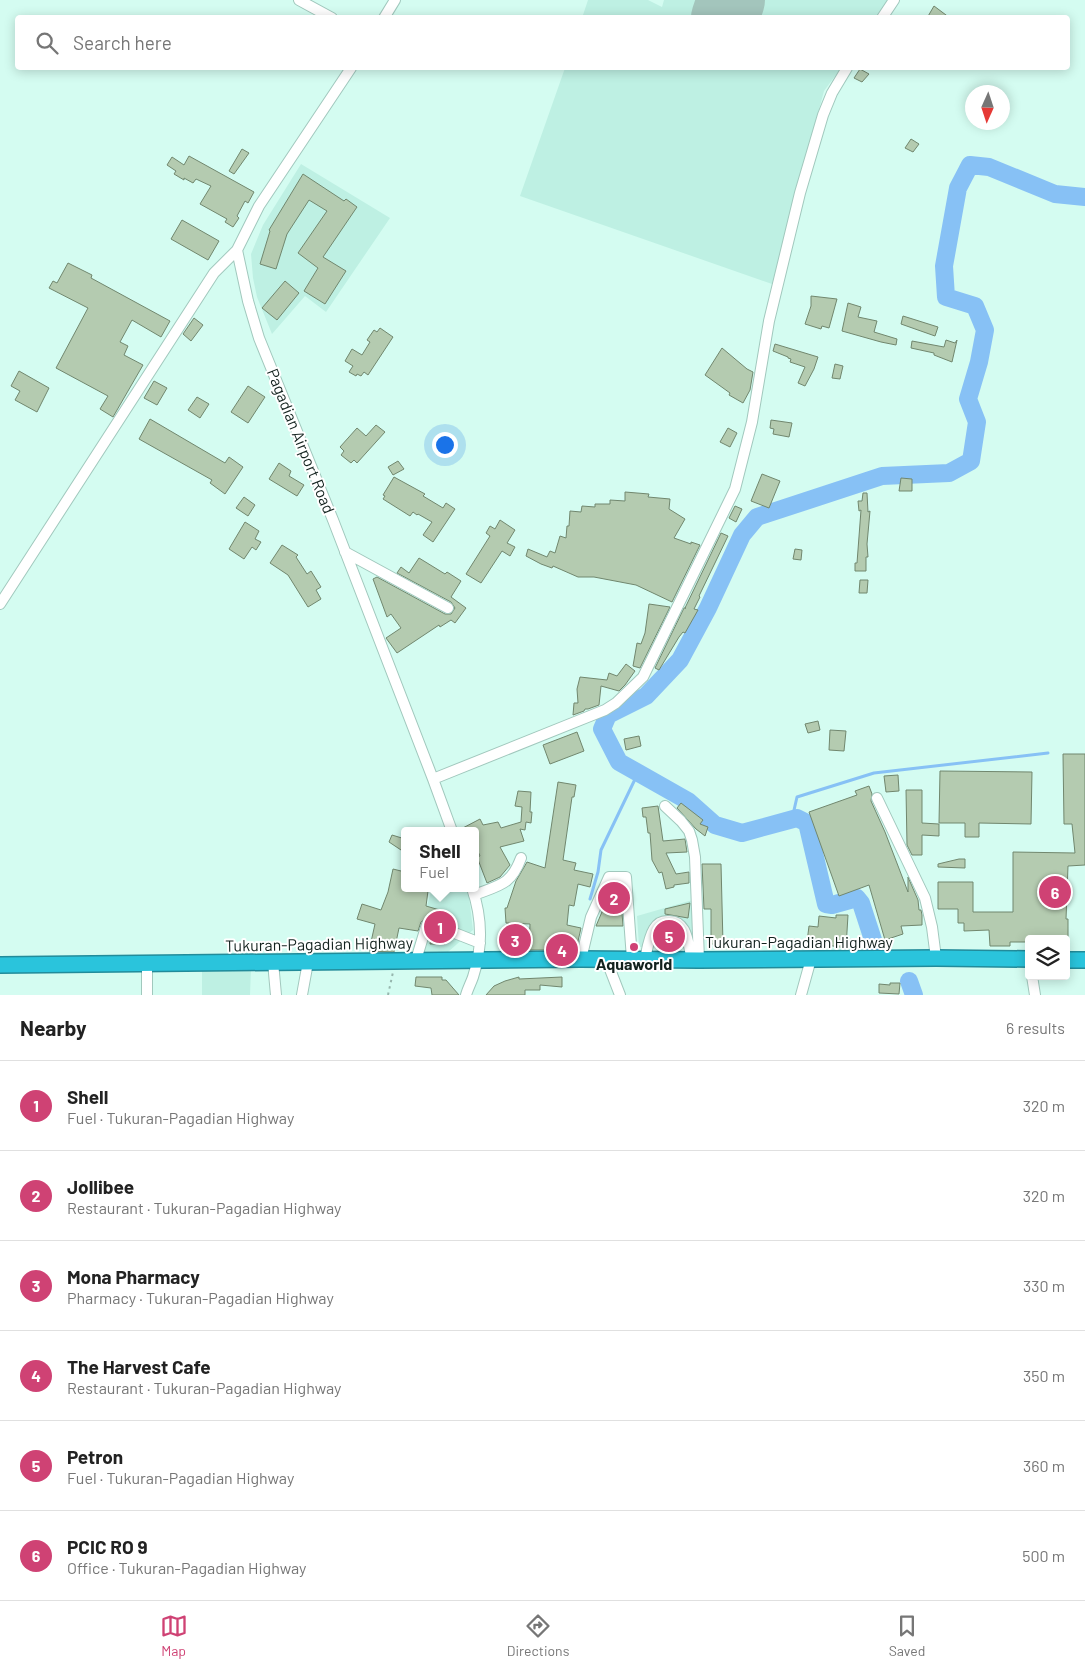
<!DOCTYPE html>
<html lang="en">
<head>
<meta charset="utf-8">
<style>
	:root { --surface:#fff; --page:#f2f2f2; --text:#222; --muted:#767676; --line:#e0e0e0; --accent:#cf4274 }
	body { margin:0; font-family:Barlow,sans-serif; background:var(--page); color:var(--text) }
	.controls { position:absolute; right:15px; bottom:15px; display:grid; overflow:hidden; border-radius:5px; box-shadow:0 2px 12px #0003 }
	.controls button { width:45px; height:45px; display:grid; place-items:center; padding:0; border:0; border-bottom:1px solid var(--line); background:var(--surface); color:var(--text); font:25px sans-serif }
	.compass { position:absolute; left:965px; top:85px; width:45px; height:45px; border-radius:50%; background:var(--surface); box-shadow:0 2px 12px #0003; rotate:183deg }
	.you { position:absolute; left:444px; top:444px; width:18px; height:18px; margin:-12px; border:4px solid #fff; border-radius:50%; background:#1a73e8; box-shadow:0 0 0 8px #1a73e833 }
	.badge { display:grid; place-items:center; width:32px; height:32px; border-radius:50%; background:var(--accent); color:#fff; font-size:16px; font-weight:700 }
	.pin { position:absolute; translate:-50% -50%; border:2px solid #fff; box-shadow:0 1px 5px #0006 }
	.popup { position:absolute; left:401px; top:827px; width:78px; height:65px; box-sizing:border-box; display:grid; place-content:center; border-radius:5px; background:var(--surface); filter:drop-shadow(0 1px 4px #0005); font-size:16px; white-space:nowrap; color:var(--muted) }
	.popup b { font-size:19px; color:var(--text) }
	.popup::after { content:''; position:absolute; left:50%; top:100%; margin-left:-10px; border:10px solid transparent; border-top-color:var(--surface) }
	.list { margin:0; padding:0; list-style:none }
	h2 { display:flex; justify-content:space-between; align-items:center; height:65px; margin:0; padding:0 20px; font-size:21px }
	h2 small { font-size:16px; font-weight:400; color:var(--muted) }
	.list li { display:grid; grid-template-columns:32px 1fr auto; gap:15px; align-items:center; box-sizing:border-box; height:90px; padding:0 20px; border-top:1px solid var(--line) }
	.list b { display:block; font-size:19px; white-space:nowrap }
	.list p { margin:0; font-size:16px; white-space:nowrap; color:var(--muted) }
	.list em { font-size:16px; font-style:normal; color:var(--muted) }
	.icon { flex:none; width:28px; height:28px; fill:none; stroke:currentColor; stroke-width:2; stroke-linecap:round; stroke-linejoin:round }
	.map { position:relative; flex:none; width:1085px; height:995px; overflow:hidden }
	.search { position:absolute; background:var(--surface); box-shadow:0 2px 12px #0003; left:15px; right:15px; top:15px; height:55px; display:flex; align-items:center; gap:12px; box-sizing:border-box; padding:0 18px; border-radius:5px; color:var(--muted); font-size:19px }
	.sheet { height:605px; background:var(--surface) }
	nav { display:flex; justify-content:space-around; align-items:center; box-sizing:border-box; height:70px; border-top:1px solid var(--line); background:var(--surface); font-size:14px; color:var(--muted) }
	nav a { display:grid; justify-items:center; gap:2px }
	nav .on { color:var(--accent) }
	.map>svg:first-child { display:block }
</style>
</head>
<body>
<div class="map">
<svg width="1085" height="995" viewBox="0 0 1085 995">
	<rect width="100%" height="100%" fill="#d4fcf1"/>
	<path fill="#bef0e3" d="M588,0H648L662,7L664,0H889L877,17L582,18Z
		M565,68H841L824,91L772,284L520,196Z
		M301,164L390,218L326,312L305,296L272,334L257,297L253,278L251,254L263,225Z
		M432,888H468L473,930L448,952L414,953Z
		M696,899V948L639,947L637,916Z
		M202,968H251L250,995H202Z"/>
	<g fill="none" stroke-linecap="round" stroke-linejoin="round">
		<path stroke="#87c1f5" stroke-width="3" d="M792,819L797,797L874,773L1048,753
			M590,899L598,872L601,850L638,773"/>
		<path stroke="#87c1f5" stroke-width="18" d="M875,946L861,903L857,898L832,905L826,904L807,823L797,818L742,833L715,825L688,801L619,762L602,729L608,715L646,696L680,660L708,608L742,535L757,517L882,476L949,473L971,461L977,422L968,399L979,362L985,330L975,306L946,297L944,266L958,188L970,165L989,167L1055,194L1085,197
			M909,981L914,995"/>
		<path stroke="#a3c5bc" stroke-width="68" d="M725,18L731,0"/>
	</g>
	<path fill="#b4cbb0" stroke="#71876e" d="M934,6L950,18H927Z
		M860,69L869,74L862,82L854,78Z
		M911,139L919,144L913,152L905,148Z
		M242,149L249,153L234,174L229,171Z
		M189,156L254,192L248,203L245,201L237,216L239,218L233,227L225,222L227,219L200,204L211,186L196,179L193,183L184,178V180L174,174L176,171L167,165L172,157L184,165Z
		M303,174L344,201L346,199L357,207L323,257L346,271L325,304L304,291L318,268L298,253L327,211L309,200L287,234L276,269L260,264L270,231L269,230Z
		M182,220L219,241L208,260L171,239Z
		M68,263L92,275L91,278L170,321L161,337L132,320L120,342L128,346L124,355L143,365L113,417L100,409L108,396L56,368L88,308L49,288L53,281L57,283Z
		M285,281L299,293L277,320L262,308Z
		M811,296L837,299L829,328L822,326L821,329L805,324L811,306Z
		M848,303L861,307L858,317L877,321L874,332L897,339L896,345L881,342L842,331Z
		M903,316L938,327L935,336L901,324Z
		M194,318L203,325L191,341L183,334Z
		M380,328L393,337L368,375L364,372L361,376L357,374L356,376L349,372L353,366L345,361L352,349L362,355L370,342L367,340L374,330L377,332Z
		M946,340L955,343L957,340L952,362L934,355V353L911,348L912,341L944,347Z
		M775,344L818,357L814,369L805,386L798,383L805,367L790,362L791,359L788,358V357L773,351Z
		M722,348L747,369L753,372L750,390L743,403L729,395L730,393L705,375Z
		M835,364L843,366L840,379L832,378Z
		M19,371L49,388L37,412L15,400L20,391L11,386Z
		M154,381L167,388L157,405L144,398Z
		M248,386L265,397L248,423L231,412Z
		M197,397L209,404L200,418L188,410Z
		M150,419L225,463L229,457L243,467L225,494L210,483L212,480L139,439Z
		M771,420L792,423L789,437L773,434L774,429L770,428Z
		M376,425L385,432L357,463L354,460L351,463L341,455L344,451L340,447L357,428L366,436Z
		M728,428L737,433L730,447L720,442Z
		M398,461L404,469L393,475L388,467Z
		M279,463L291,471L289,476L304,485L297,496L269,479Z
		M762,474L780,481L769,508L751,501Z
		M394,477L425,494L423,496L443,508L446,503L455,509L433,542L423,535L432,522L418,514L417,515L413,512L410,516L383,499L385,496L383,495Z
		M901,478L912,479V491H899Z
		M625,492L649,494L648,497L670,499L669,509L685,519L674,538L691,544V542L700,545L672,602L636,585L594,577H578L553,566L552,568L541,564L526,556L528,549L547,557L550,551L555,553L560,536L566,538L567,526H569L570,511L581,512L582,506L595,507V504H610V500L625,501Z
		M863,493H867L868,512L870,511L867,544L868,557H866V571H855V563H857L861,510L859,511L858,501H862Z
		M244,497L255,505L248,516L236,508Z
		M735,506L742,509L736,522L729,518Z
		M500,520L515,530L507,543L515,547L510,556L502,551L481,583L466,574L490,536L486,533L490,526L495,529Z
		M245,522L259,531L255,539L261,542L256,550L252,547L244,559L229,549Z
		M721,533L728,536L699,596L700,597L694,609L698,610L685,633L683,632L679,637L659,670L655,668L684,608H686H685Z
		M282,545L298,555L296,557L307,574L311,571L321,587L316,590L321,599L308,607L288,575L270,563Z
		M795,549L802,550L801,560L793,559Z
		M419,558L445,574L447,572L461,581L451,597L466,608L455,623L451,620L440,627L439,625L397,653L386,638L401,628L391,614L387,617L373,579L377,577L445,614H451L455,608L451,602L397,573L401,567L409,573Z
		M860,580H868L867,593H859Z
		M649,604L670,607L640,668L633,666L637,643L641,644L645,633Z
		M626,664L635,671L625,685L619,691L601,686L599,705L588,709H585L584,711L573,715L574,703H578L577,689L580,677L607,680L609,673L617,676Z
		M818,721L820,730L808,733L805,724Z
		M830,730L846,731L844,751L829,750Z
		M577,732L584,751L550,764L543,745Z
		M639,736L641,746L626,750L624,739Z
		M1063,754H1085V865L1068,866L1066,919H1068V939H1029V942H1010V946H990L989,930L964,931V923H958V909H938V882H973V912H1013V852L1075,853L1072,824H1064Z
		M940,771L1032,772L1031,824L979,823V837H965V823H939Z
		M898,775L899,791L886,792L884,776Z
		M558,782L576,785L574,797H572L563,860L576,863L574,870L593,874L590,887L578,884L574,906L569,905L567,925L581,928L576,950H529L530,924L506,923L505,908H507L516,881L527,862L545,868Z
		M869,786L872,794L871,801L885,832L908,892V877L918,900L919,910H921L922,915V925L901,926L903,934L885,940L869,885L839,896L809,812L857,795L855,791Z
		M906,790H922V823L939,824V836L922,835V855H912L907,845Z
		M518,791L531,792L530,812H532L531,823L526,822L525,830L520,829L524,841L500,847L510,865L500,877L487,883L477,857L480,856L475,845V831L459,830L480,819L483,825L498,822L501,828L521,822L522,807L515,806Z
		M681,803L703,820L700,824L708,827L705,836L696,829L677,808Z
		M658,806L663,841L685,839L687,852L666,853L676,874L689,872V883L674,885V887L666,889L662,872L659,873L652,860L650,833H648L646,817H643L642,808Z
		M392,835L405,839V845L401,850L389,842Z
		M959,859H965V868L938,867V864Z
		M702,864H721L723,944H711V909H704Z
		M393,869L405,872V888H416L428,891L426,906L450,913L448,923L443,924L440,928L441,934L446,937L445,944H430L432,932L438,931L441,925L437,919L427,918L421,922L418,931L399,928L394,952L369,951L375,924L357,919L362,904L381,910L388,892Z
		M613,886L620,887L623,926H596Z
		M690,903L688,918L665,914V909Z
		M836,915H848L846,948L807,942L809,926L818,927L819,916L836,918Z
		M667,928L674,929V946H663V929Z
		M416,977H442V980H446L459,995H432L431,988L415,986Z
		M519,977V979L562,977V987L540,985V990H525V995H486L494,986L505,981Z
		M890,983H900L899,994L879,993V984L890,985Z"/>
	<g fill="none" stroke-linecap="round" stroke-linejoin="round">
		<g stroke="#a1c8bd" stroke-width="12">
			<path id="minor" d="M299,0L332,18
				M384,18L395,0
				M882,18L894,0
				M351,68L259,206L237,250L248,301L259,338L333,520L433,779L452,831
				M345,552L448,608
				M0,604L214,273L237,250
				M433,779L605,710L616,703L643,677L735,489L752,422L769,321L800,193L823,115L832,93L847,68
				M877,798L925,898L932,927L936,958
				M665,806L681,821L689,831L692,840L695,857L699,960
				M474,895C500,885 511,885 521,858
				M447,930L480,943
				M581,959L591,917L609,877H626L632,959
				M606,959L620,995
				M645,959C647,950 649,937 654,929C657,924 662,921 667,921C688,919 688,945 692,960
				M416,960L426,927L427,925H434
				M273,962L276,995
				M147,964V995
				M1032,976L1035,995
				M302,995L308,962
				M466,995C468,988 471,983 473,977C483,947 482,917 472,888
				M801,995L811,959"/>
		</g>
		<g stroke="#228b9a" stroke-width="18">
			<path id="highway" d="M1066,960H1085
				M0,965L581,959L699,960L936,958L1029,959"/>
		</g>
		<path stroke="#96b6ad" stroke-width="2" stroke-dasharray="2.5 4" stroke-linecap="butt" d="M388,995L393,972"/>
		<use href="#minor" stroke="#fff" stroke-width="10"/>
		<use href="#highway" stroke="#2ac4dc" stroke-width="15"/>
	</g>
	<circle fill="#cf4274" stroke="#fff" stroke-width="2" cx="634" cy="947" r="5"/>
	<g text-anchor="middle" stroke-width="4" stroke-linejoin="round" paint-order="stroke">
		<g font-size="16" fill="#13221e" stroke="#fff">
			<text transform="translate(301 441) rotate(68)" y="6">Pagadian Airport Road</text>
			<text x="799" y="948">Tukuran-Pagadian Highway</text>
			<text transform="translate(319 944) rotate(-1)" y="6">Tukuran-Pagadian Highway</text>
		</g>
		<g font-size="16" font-weight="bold" fill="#13221e" stroke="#fff">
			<text x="634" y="970">Aquaworld</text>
		</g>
	</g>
</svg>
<div class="controls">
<button><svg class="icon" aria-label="layers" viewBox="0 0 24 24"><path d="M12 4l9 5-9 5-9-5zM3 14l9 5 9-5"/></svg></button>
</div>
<svg class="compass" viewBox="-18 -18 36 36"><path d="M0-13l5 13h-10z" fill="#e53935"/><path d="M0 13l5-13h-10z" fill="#767676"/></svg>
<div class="you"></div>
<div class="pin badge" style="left:440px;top:927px">1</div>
<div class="popup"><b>Shell</b>Fuel</div>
<div class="pin badge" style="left:614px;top:898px">2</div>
<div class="pin badge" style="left:515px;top:940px">3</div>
<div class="pin badge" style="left:562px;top:950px">4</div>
<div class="pin badge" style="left:669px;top:936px">5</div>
<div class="pin badge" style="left:1055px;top:892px">6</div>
<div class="search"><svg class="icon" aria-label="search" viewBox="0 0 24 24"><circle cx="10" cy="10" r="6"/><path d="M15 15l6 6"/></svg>Search here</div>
</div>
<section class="sheet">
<h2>Nearby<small>6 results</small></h2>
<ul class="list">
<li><span class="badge">1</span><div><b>Shell</b><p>Fuel · Tukuran-Pagadian Highway</p></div><em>320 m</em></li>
<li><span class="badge">2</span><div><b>Jollibee</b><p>Restaurant · Tukuran-Pagadian Highway</p></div><em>320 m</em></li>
<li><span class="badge">3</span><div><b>Mona Pharmacy</b><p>Pharmacy · Tukuran-Pagadian Highway</p></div><em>330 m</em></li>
<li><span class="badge">4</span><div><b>The Harvest Cafe</b><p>Restaurant · Tukuran-Pagadian Highway</p></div><em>350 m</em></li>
<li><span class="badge">5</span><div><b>Petron</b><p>Fuel · Tukuran-Pagadian Highway</p></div><em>360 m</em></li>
<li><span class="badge">6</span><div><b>PCIC RO 9</b><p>Office · Tukuran-Pagadian Highway</p></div><em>500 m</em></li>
</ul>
</section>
<nav>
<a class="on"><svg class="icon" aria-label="map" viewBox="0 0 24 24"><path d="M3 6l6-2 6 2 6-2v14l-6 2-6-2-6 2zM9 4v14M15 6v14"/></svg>Map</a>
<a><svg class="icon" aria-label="directions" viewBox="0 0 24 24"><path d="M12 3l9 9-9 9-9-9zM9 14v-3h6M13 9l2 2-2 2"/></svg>Directions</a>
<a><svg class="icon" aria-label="saved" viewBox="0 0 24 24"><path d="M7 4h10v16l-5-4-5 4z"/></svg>Saved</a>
</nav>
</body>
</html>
